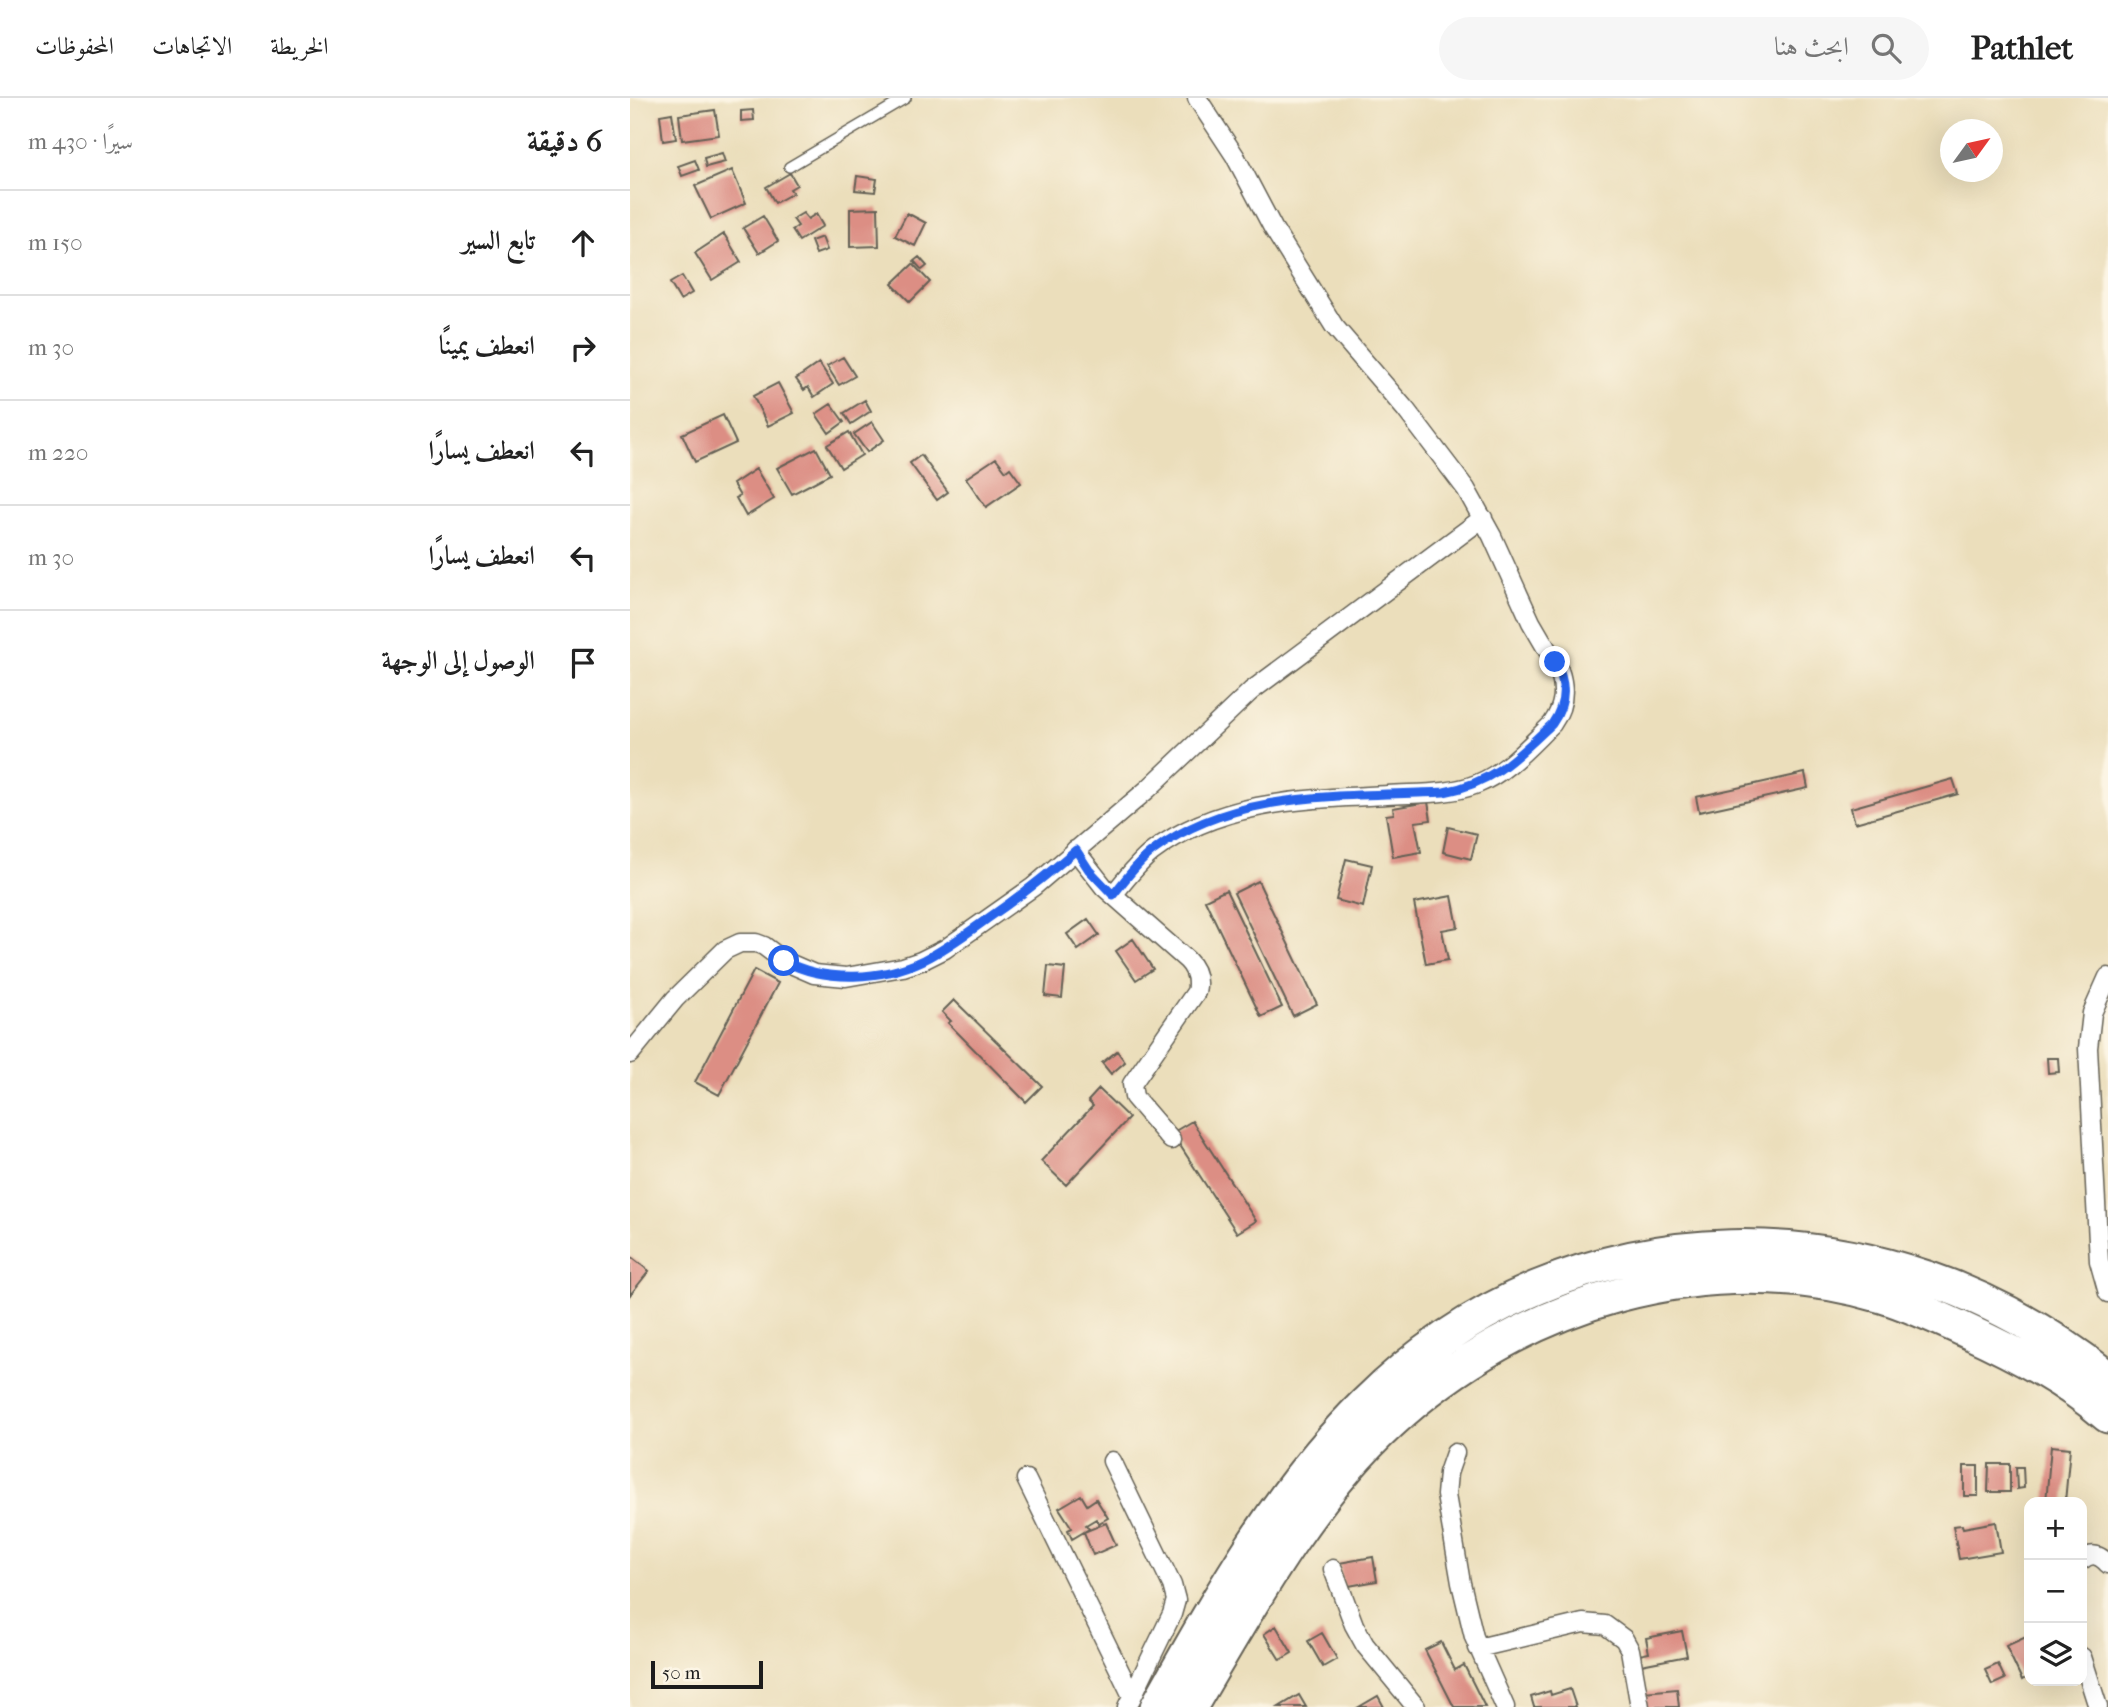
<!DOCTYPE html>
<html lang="ar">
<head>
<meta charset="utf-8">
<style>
	:root { --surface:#fff; --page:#f6f6f6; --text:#222; --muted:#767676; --line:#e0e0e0 }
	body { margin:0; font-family:"IM FELL French Canon",Amiri,serif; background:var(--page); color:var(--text); direction:rtl }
	.controls { position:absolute; right:21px; bottom:21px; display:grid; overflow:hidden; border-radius:14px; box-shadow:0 7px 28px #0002 }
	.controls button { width:63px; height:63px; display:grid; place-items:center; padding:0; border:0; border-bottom:2px solid var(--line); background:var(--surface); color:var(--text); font:35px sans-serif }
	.compass { position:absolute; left:1310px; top:21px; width:63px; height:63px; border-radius:50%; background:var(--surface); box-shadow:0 7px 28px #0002; rotate:57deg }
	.scale { position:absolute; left:21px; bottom:18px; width:112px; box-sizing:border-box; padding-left:7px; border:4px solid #1c1c1c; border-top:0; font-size:19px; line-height:24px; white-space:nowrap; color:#1c1c1c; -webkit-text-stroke:5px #fcf5e5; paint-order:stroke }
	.stop { position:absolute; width:21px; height:21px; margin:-16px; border:5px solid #2563eb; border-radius:50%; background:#fff }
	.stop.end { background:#2563eb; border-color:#fff; box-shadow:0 2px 7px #0008 }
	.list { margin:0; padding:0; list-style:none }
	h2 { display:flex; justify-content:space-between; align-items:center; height:91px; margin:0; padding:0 28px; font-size:30px }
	h2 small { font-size:23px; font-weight:400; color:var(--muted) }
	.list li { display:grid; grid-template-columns:46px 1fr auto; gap:21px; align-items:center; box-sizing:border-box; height:105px; padding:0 28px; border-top:2px solid var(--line) }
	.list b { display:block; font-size:26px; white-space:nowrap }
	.list em { font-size:23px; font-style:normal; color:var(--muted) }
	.icon { flex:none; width:38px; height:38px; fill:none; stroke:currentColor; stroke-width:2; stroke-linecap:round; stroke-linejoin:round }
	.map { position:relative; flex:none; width:1478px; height:1609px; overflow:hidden; direction:ltr }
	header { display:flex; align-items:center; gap:42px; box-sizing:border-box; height:98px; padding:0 35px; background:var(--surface); border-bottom:2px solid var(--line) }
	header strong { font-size:33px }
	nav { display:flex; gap:38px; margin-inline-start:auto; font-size:24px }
	.search { width:490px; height:63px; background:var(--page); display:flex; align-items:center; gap:18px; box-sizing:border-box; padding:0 24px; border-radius:38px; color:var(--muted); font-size:26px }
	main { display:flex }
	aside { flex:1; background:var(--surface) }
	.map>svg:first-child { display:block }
</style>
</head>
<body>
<header>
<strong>Pathlet</strong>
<div class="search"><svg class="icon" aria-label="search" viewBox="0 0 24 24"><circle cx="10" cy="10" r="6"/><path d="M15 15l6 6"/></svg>ابحث هنا</div>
<nav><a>الخريطة</a><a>الاتجاهات</a><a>المحفوظات</a></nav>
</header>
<main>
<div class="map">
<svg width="1478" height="1609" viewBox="0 0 1478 1609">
	<rect width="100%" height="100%" fill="#fcf5e5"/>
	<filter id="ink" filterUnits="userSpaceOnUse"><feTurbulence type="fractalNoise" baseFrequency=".0143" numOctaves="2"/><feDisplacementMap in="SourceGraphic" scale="14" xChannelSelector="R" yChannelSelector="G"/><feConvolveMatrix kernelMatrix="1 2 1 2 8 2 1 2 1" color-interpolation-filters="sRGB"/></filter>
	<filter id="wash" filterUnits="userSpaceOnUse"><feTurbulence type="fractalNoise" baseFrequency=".00686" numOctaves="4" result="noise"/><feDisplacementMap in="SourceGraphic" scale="28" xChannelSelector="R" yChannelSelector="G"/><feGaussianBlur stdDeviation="1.57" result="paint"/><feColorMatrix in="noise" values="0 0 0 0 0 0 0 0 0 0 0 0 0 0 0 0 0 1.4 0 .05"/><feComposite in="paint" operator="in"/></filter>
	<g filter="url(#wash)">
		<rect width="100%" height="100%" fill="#ebdebb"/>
		<g id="blocks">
			<path fill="#dc8e84" d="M85,12L89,37L52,42L49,17Z
				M123,12L124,22L111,23V13Z
				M42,15L46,41L33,43L30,17Z
				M92,55L95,64L76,69L74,60Z
				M65,62L69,72L52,78L48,68Z
				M102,72L116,105L81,121L65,88Z
				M160,75L167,87L160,91L163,95L145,105L136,89Z
				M227,78L247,81L245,94L225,92Z
				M248,110L249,148L220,149V111Z
				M173,115L178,121L186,116L193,128L169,143L162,132L168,128L163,121Z
				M277,115L296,125L285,148L265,138Z
				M133,118L148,143L129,155L113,130Z
				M94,136L111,164L82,182L65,155Z
				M192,139L197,152L186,156L181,143Z
				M289,159L297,168L292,172L284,163Z
				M283,166L300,184L280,204L262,186Z
				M52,178L62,195L50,202L40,185Z
				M213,259L225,278L209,287L197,268Z
				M189,265L203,286L184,299L178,289L174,292L166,281Z
				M148,285L164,315L138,328L123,298Z
				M235,302L241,313L221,326L214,315Z
				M201,306L214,324L199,335L186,316Z
				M93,317L106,345L65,364L52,336Z
				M242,324L254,342L237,354L224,336Z
				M219,334L232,357L211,370L197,347Z
				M186,350L200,376L162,396L147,370Z
				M291,357L318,394L307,402L280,365Z
				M366,360L376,373L380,370L391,385L356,409L336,380Z
				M126,371L144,401L116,418L106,400L110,398L103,386Z
				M1175,675L1178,690L1069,714L1066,699Z
				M1323,681L1328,696L1225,725L1221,710Z
				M798,704L801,722L785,724L791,754L763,759L756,717L764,716L763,710Z
				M818,729L847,736L841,761L813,754Z
				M716,761L742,767L733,809L706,802Z
				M628,783L687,906L663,918L604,795Z
				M596,792L652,909L631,919L575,802Z
				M822,798L828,829L812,832L818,862L796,866L784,805Z
				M458,821L469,837L448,852L437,836Z
				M503,841L523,871L506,882L486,853Z
				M418,868L435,870L432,900L415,898Z
				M124,872L148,885L89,997L65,984Z
				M324,902L412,988L396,1004L318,925L321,923L312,914Z
				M487,953L495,964L481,976L472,965Z
				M1417,960H1428L1429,974L1418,975Z
				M469,991L499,1020L436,1087L411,1063L463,1008L458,1003Z
				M562,1023L626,1123L607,1135L542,1035Z
				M0,1158L19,1173L0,1197Z
				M1421,1348L1440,1350L1435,1404H1416Z
				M1359,1366H1380V1394H1358Z
				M1334,1368H1348V1398H1334Z
				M1386,1369H1393L1394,1390L1387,1391Z
				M451,1397L457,1407L466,1401L478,1420L469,1425L466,1421L456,1427L459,1431L442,1441L438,1432L442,1430L429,1410Z
				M1366,1424L1371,1454L1329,1461L1323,1428L1332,1427L1333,1430Z
				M476,1425L486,1447L463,1457L454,1434Z
				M743,1459L747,1483L713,1489L709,1465Z
				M646,1528L662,1555L650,1562L634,1536Z
				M1052,1533L1057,1558L1011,1567L1009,1557L1019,1555L1016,1540Z
				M692,1535L707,1561L693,1569L678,1543Z
				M1396,1539L1399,1546V1578L1392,1582L1376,1548Z
				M811,1544L825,1572L834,1567L855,1609H824L795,1552Z
				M1368,1566L1375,1581L1362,1587L1355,1572Z
				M940,1591L946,1609H904L901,1599L920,1593L921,1597Z
				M1047,1591L1049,1609H1015L1014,1594Z
				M669,1597L676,1609H649Z
				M748,1598L754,1609H729Z"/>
		</g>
	</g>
	<g filter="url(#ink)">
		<use href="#blocks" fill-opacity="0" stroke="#646054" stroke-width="2"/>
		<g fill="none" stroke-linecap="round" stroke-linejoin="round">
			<g stroke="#646054" stroke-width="12">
				<path id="lane" d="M159,69L276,0"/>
			</g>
			<g stroke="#646054" stroke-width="21">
				<path id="street" d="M445,752L474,789L557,862C566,871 569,881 566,894L502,986L504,999L541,1042
					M483,797C495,782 507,766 522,754C590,702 676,701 757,697C787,695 819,697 847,686C877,674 899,648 922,626C934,609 936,592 929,572L901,524L862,438L836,391L776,312L704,228L643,130L605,58L567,0
					M1478,879L1462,915L1458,950L1469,1163L1478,1195
					M0,956L45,901L95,852L110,845H126L134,848L154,863L184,876L216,879L273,869L291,863L315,851L403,789L518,691L621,593L853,420
					M825,1355L818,1375L816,1397L831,1485L844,1539L875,1609
					M482,1363L542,1487L546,1502L542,1516L497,1609
					M396,1381L502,1598
					M1452,1462C1462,1454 1470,1457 1478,1466
					M703,1471L724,1527L735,1547L786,1609
					M848,1550L953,1525L975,1527L994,1541L1000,1552L1010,1609
					M1452,1559L1468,1609"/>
			</g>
			<g stroke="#646054" stroke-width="37">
				<path id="highway" d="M527,1609C587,1502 647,1393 735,1306C943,1099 1254,1102 1478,1280
					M560,1609C617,1513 677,1401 760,1325C891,1203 1078,1147 1252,1198C1281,1207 1309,1220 1337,1233C1387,1256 1436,1282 1478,1318"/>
			</g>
			<use href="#lane" stroke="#fff" stroke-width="9"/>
			<use href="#street" stroke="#fff" stroke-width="18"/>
			<use href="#highway" stroke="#fff" stroke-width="33"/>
		</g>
	</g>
	<g fill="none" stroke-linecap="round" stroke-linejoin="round" filter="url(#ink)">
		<path stroke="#2563eb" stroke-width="9" d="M154,863C196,885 252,882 294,862C316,851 336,836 357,821C388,800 417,777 446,752L459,772L483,797C495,782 507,765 523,753C605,691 716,699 814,694C863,685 887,659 922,626C936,606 937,585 925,564"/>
	</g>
</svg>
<div class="controls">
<button>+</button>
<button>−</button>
<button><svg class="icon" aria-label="layers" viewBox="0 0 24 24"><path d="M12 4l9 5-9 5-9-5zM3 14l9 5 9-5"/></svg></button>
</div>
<svg class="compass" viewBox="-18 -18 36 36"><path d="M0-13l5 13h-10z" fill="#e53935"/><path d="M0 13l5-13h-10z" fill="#767676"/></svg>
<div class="scale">50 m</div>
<div class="stop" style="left:154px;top:863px"></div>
<div class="stop end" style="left:925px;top:564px"></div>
</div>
<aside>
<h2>6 دقيقة<small>سيرًا · 430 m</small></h2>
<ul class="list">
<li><svg class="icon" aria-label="ahead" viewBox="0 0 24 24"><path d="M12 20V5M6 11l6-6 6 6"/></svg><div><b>تابع السير</b></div><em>150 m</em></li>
<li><svg class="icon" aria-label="right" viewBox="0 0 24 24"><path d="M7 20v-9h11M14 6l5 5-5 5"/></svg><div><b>انعطف يمينًا</b></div><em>30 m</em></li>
<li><svg class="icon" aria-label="left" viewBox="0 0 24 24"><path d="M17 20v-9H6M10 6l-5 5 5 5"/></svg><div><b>انعطف يسارًا</b></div><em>220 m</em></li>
<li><svg class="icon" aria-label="left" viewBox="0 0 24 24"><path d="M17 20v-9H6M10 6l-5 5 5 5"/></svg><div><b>انعطف يسارًا</b></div><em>30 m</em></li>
<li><svg class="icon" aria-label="arrive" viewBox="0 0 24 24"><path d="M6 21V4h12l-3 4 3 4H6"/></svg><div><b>الوصول إلى الوجهة</b></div></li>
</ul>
</aside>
</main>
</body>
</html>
